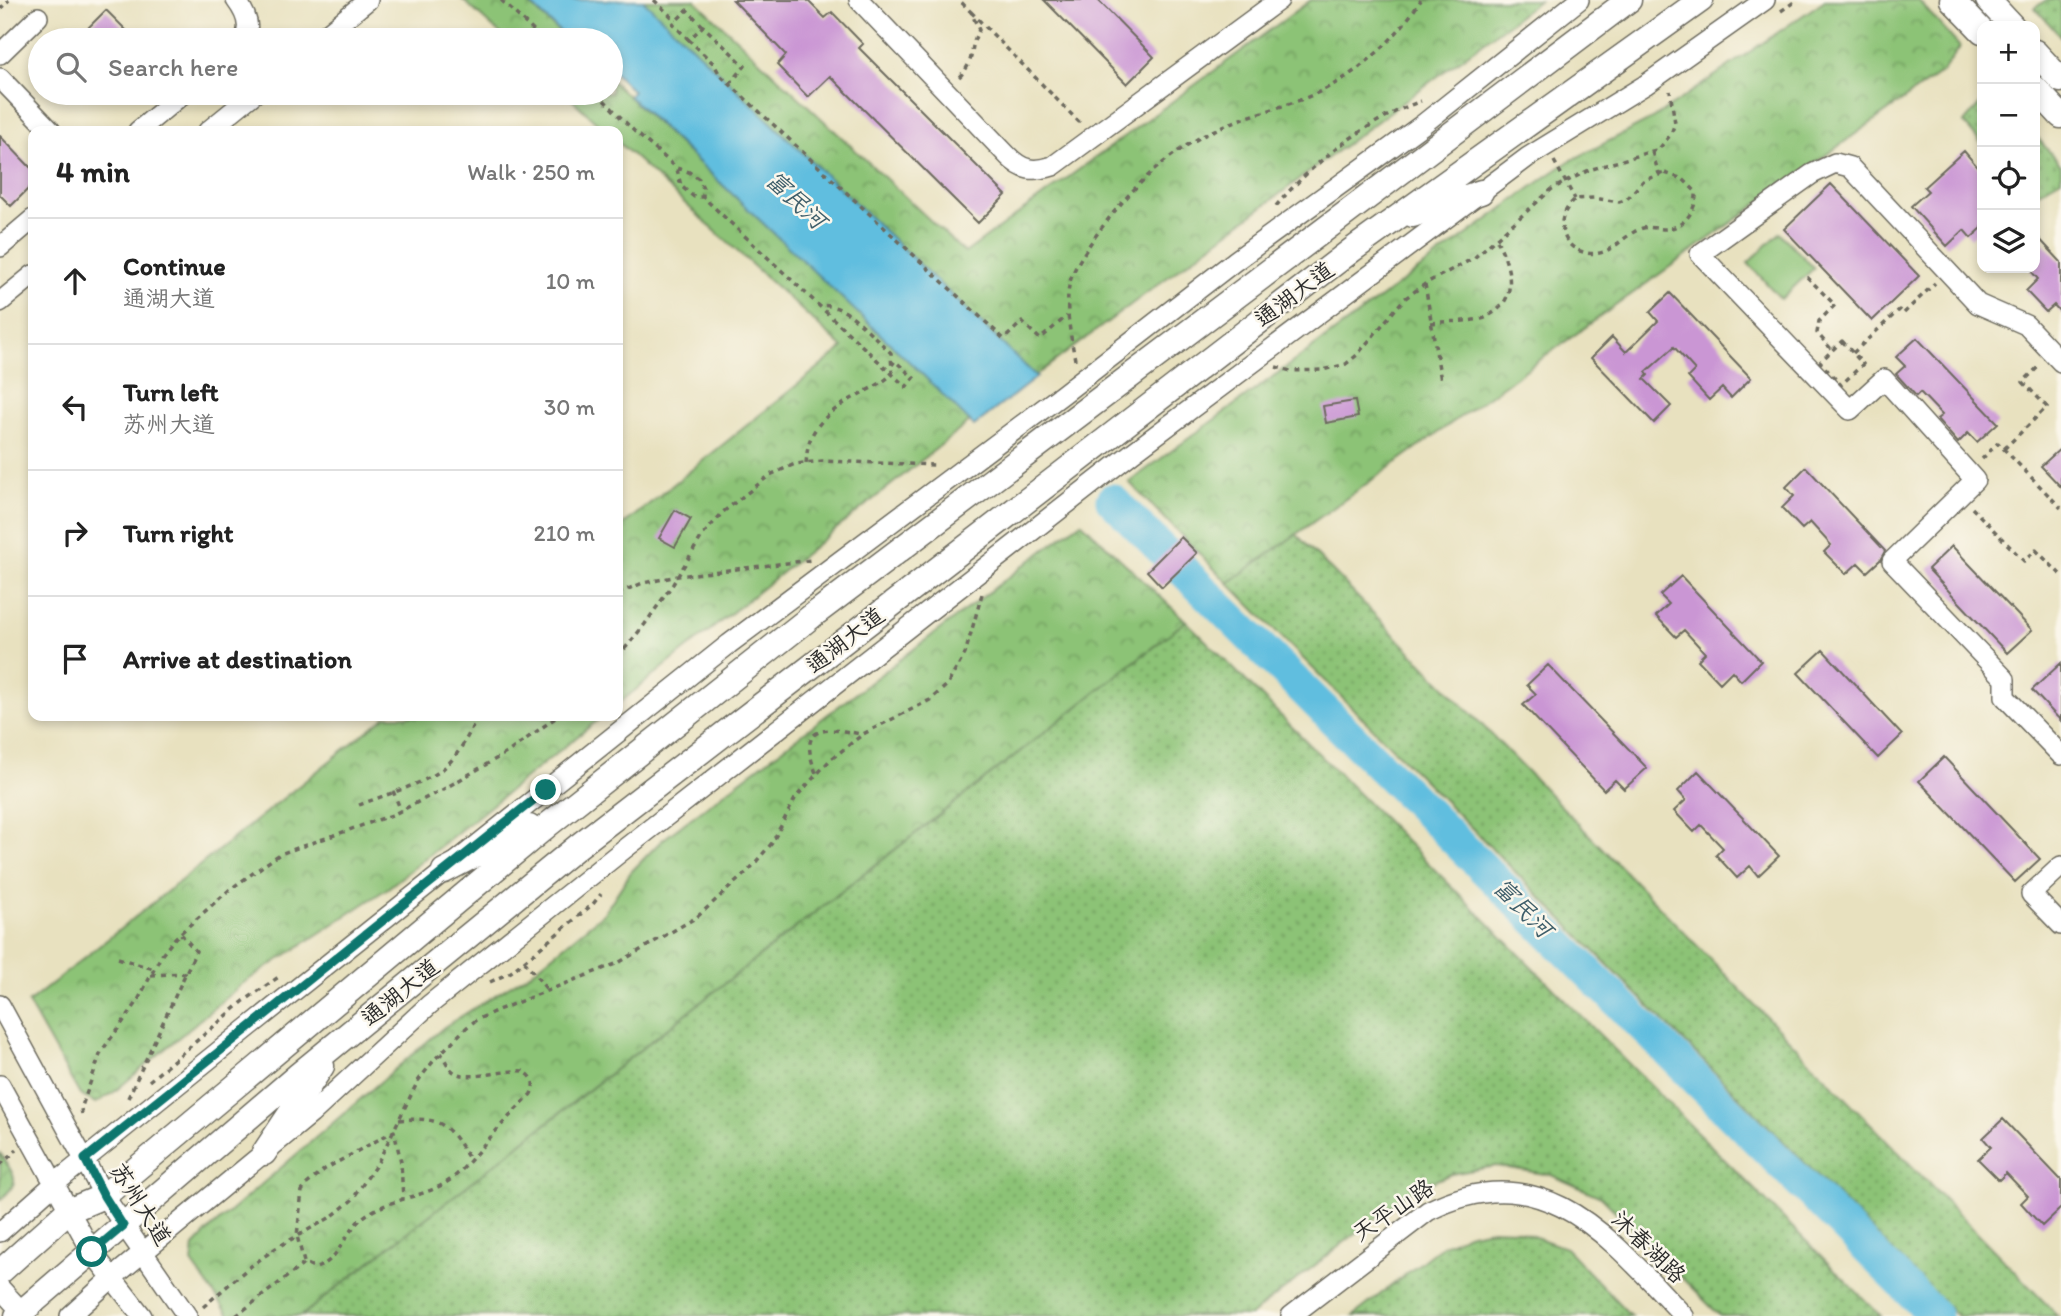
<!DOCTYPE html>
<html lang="en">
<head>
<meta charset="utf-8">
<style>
	:root { --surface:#fff; --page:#f2f2f2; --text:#222; --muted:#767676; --line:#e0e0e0 }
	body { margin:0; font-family:Itim,"LXGW WenKai TC",sans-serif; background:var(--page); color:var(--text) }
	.controls { position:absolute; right:21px; top:21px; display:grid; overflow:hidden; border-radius:14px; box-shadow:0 4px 10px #0003 }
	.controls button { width:63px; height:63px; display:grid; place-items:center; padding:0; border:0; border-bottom:2px solid var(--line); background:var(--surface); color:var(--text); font:35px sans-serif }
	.stop { position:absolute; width:21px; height:21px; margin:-16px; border:5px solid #0f766e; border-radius:50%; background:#fff }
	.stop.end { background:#0f766e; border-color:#fff; box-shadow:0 2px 7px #0008 }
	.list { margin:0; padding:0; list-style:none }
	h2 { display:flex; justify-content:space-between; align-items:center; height:91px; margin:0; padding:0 28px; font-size:30px }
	h2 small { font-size:23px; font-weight:400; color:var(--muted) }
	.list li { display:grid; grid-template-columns:46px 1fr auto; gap:21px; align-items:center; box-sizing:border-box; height:126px; padding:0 28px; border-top:2px solid var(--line) }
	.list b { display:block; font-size:26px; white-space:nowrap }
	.list p { margin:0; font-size:23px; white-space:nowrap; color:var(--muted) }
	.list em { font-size:23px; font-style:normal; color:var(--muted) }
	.icon { flex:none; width:38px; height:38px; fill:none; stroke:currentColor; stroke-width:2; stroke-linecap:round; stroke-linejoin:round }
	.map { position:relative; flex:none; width:2061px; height:1316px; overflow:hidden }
	.search { position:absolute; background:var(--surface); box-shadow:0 4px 10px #0003; left:28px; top:28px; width:595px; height:77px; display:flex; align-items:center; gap:18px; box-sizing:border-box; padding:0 24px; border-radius:38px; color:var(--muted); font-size:26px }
	.panel { position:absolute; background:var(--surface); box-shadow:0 4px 10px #0003; left:28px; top:126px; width:595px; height:595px; border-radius:14px }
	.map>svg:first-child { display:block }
</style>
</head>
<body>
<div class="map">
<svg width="2061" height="1316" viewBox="0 0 2061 1316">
	<defs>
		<pattern id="grass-dots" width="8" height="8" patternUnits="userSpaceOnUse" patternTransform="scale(1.75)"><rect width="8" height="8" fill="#8cc376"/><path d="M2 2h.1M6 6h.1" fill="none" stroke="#739f61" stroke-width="1.8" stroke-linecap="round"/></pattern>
		<pattern id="park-crowns" width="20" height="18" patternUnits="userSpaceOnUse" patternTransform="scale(1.75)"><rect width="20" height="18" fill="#8cc376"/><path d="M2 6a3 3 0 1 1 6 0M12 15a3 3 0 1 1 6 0" fill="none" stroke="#739f61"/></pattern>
	</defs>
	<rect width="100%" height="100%" fill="#fbf7ec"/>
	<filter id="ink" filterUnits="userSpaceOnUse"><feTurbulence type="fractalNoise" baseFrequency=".0143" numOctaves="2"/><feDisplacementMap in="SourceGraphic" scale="14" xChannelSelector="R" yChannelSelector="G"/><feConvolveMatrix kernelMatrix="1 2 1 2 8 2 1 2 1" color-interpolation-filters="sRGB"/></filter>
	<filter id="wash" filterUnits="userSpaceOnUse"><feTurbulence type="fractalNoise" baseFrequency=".00686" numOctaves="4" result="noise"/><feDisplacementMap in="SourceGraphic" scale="28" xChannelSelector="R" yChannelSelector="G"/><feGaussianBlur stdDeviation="1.57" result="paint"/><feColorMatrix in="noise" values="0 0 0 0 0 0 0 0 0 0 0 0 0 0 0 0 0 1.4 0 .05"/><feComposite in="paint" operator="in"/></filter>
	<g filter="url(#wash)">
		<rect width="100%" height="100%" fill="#e8e1bf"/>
		<path fill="url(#grass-dots)" stroke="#5c7750" stroke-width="2" d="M2046,0H2058L2061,3V37L2035,8Z
			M1982,102V144L1964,123Z
			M2035,135L2061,165V179L2035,194Z
			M1296,534L2058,1316H1957L1228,583Z
			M1186,621L1881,1316H1720L1601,1197L1551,1175L1496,1166L1451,1174L1410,1191L1250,1316H301Z
			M1492,1229L1516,1230L1566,1248L1631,1316H1353L1443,1245L1470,1233Z"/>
		<path fill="url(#park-crowns)" stroke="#5c7750" stroke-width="2" d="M463,0H525L568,40H507Z
			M630,0H695L965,253L1311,0H1540L1035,376Z
			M1825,0H1918L1960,47L1942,72L1228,583L1129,482L1547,176L1568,162L1652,119Z
			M611,80L972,420L618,704V529L843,348L618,142V131H606L565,93H611Z
			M1081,522L1186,621L301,1316H230L192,1263L194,1246L211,1228L444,1027L532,972L604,913L631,872L661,841Z
			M386,716H603L388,888L242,984L114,1092L96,1103L80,1095L28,1003Z
			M0,1152C13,1176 24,1180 0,1200Z"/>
		<path fill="#8cc376" stroke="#5c7750" stroke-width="2" d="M1780,233L1814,268L1781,299L1748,263Z"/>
		<path fill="#61bedf" stroke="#467485" stroke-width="2" d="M526,0H643L1037,377L974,426L922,374L629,96L633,91L611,69V40H569Z"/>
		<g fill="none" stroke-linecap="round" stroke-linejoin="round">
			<path stroke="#61bedf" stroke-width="33" d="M1112,500L1935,1316"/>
		</g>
		<g id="blocks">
			<path fill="#ca96d4" d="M733,0H807L825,18L832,12L863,44L859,48L1006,195L978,223L830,76L808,97L777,65L786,55Z
				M1044,0H1098L1154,57L1127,84Z
				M106,10L136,40H76Z
				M0,136L33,170V184L11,206L0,195Z
				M1964,151L1982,172V228L1971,238L1964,230L1947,246L1911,206L1928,191L1924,187Z
				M1831,184L1919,276L1872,321L1784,229Z
				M2035,234L2061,262V313L2054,305L2046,312L2026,291L2038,279L2030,270L2035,268Z
				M1670,293L1751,378L1731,398L1722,388L1709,400L1688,377L1695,370L1674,347L1646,372L1648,375L1644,379L1671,406L1654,423L1591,358L1612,337L1626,352L1658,321L1650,312Z
				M1917,338L1998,423L1977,442L1968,433L1958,443L1937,419L1942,415L1920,392L1916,396L1896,374L1905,366L1896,357Z
				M1355,401L1358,417L1326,423L1323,406Z
				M2061,448V487L2041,466Z
				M1806,467L1885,551L1880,560L1867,572L1858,563L1846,574L1824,552L1831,545L1810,522L1802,529L1782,508L1794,496L1786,487Z
				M675,510L691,519L675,547L659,538Z
				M1181,537L1197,553L1162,587L1147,571Z
				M1952,546L2032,630L2007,653L1928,569Z
				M1681,576L1761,661L1741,681L1732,671L1720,683L1698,660L1705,653L1684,630L1676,637L1656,616L1669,604L1660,595Z
				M1823,650L1902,735L1878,758L1798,673Z
				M2061,663V721L2032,690Z
				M1548,665L1647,768L1624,789L1615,780L1604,790L1523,705L1536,694L1527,685Z
				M1944,757L2040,859L2015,882L1919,781Z
				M1698,771L1779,856L1758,876L1750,866L1737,878L1716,855L1723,848L1701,825L1694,832L1674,811L1686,800L1678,791Z
				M2003,1119L2061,1180V1208L2042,1226L2021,1203L2028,1196L2006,1173L1999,1180L1978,1159L1991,1147L1983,1138Z"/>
		</g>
	</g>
	<g filter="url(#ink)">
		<use href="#blocks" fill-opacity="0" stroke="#6d6b5f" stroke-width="2"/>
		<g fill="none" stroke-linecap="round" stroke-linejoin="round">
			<g stroke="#6d6b5f" stroke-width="22">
				<path id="minor" d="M236,0C245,12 253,27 243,40
					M859,0L1008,156C1023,171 1033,172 1053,166L1279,0
					M319,40L368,0
					M0,54L38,17
					M0,78L51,131
					M138,131L184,93
					M208,131L255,93
					M0,247L33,219
					M0,302L33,275
					M2061,362L2026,325L1978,304L1850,167L1835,163L1812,174L1700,254L1850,410L1884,379L1975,480L1892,561L2005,679V697L2061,755
					M2061,866L2031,894L2061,925
					M0,1005L104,1196L187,1316
					M0,1085L92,1252L142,1316
					M0,1232L53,1185L249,1027L729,644L1063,394L1235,261L1422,125L1579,0
					M0,1288L22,1312
					M70,1316L112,1278L311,1114L429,1005L623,850L1132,453L1528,157L1645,85L1765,0
					M1291,1316L1428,1211C1545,1152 1611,1240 1684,1316"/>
			</g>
			<g stroke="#6d6b5f" stroke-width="27">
				<path id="major" d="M1952,0L1982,31
					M1988,0L2012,26
					M2035,52L2061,80
					M2035,88L2061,116
					M1413,215L1481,192
					M444,871L529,827
					M264,1153L322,1066
					M0,1272L68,1211L104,1196L549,824L812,616L1629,0
					M17,1316L297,1076L577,847L1352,250L1701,0"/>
			</g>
			<path stroke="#6d6b5f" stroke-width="3.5" stroke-dasharray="5 5" stroke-linecap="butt" d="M501,0L543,40
				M654,0L676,21
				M0,9L9,0
				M1781,11L1797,0
				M971,12L1080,123
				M689,40L673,24L687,10L702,25
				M959,77C977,60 968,48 979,30L971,12L959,0
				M730,84L745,66L703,26L689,40L714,64L720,75L1004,339L1022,322L1040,339L1067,316
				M597,93L635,132L677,168L689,172L699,179L703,188V197L906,387L914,378L895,361L892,365
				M1652,152L1659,174
				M1554,161L1575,199
				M677,169L681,186L694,197H703
				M1665,173L1683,179L1696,192C1697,210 1684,228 1665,229C1658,229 1650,226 1643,228C1620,235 1610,262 1580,251C1571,248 1566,241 1563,232C1559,219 1566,208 1575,199L1594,198L1619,202L1627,199L1644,180Z
				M1276,206C1313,162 1366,121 1421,101
				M1807,277L1835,305L1819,321L1817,333L1832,350
				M1425,284L1441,381
				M1431,323C1448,321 1465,322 1481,319C1487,318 1491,314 1496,311C1519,293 1508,262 1497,240
				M1842,341L1863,364L1841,385L1820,362Z
				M1853,353L1899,310L1903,314L1935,283
				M1075,360C1071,336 1065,311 1069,286C1072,270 1082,257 1090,244C1123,196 1165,152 1219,128C1245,116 1273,110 1300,100C1350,82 1393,44 1421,0
				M1276,367L1291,371L1323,370L1346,364L1357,355L1404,299L1428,282L1474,258L1552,189L1589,170L1659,149L1671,134L1675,123L1670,91
				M2004,449L2047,407L2023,382L2039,366
				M1982,459L1998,443L2061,508
				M806,463C807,456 807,447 810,440C817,419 844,402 864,392C875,386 883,383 892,374L891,353L885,347C867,331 845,301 818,306
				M1972,508L2024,561L2036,550L2061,575
				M618,593L643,583L678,576L812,560
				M618,657L645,624L673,584L702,536L723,512L770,475L795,464L822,461L936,465
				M816,773C797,725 823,727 861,734
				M393,791L401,811
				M359,805C381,796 428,783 445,767C460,753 469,734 478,716
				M118,958L154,969
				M524,961L548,991
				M151,975L186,973
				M490,982L511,972L593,904L601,894
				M149,1081L244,1001L280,976
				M128,1098L196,951L180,933
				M82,1114L81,1109L101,1052L136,1004L161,956L175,938L229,890L280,854L392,815L442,790L508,752L558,716
				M399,1120C444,1116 447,1125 470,1160
				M0,1165L17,1150
				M304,1262L297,1236L302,1191L307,1184L325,1169L394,1131L401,1162L403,1200
				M203,1307L247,1269L276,1248L331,1217L352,1200L378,1162L418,1081L435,1059L466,1028L476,1020L498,1010L618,963L697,917L749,870L772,843L796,797L830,760L863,734L930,700L947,685L965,654L982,594
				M236,1316L305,1263L316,1268C339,1261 344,1233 362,1218C387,1198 423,1199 450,1180C465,1169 475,1154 487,1141C501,1125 516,1109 531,1094C535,1083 534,1077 523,1071C505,1069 469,1082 454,1072C448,1068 445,1059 441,1053"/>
			<use href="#minor" stroke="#fff" stroke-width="19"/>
			<use href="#major" stroke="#fff" stroke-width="24"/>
		</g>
	</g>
	<g fill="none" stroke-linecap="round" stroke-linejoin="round" filter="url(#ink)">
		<path stroke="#0f766e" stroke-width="9" d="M92,1252L123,1226L104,1196L85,1159L546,790"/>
	</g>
	<g text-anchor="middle" stroke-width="5" stroke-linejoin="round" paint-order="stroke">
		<g font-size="23" fill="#2b2b2b" stroke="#fbf7ec">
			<text transform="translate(1294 294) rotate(-37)" y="8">通湖大道</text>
			<text transform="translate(845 640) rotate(-38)" y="8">通湖大道</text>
			<text transform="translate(400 992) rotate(-39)" y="8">通湖大道</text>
			<text transform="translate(141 1204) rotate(57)" y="8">苏州大道</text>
			<text transform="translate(1393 1210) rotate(-34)" y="8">天平山路</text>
			<text transform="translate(1649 1247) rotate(44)" y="8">沐春湖路</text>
		</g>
		<g font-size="24" font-style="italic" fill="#3e5e6a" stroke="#fbf7ec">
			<text transform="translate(796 200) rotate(43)" y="8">富民河</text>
			<text transform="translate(1523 908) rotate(45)" y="8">富民河</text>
		</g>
	</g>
</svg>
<div class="controls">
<button>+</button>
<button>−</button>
<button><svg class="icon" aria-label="locate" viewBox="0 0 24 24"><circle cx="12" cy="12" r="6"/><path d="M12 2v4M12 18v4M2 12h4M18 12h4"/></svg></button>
<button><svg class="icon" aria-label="layers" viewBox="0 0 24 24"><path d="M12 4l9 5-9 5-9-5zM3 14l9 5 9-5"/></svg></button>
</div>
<div class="stop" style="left:92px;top:1252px"></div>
<div class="stop end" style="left:546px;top:790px"></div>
<div class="search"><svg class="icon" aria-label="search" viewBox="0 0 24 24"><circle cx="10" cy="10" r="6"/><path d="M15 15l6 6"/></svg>Search here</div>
<section class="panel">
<h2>4 min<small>Walk · 250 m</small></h2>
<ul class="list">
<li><svg class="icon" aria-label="ahead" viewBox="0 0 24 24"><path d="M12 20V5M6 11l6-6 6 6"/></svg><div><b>Continue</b><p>通湖大道</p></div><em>10 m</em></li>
<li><svg class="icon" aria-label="left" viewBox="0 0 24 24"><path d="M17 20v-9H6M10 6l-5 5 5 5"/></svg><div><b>Turn left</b><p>苏州大道</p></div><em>30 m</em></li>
<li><svg class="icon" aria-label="right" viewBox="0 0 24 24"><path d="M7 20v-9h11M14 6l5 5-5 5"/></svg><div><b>Turn right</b></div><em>210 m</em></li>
<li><svg class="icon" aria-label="arrive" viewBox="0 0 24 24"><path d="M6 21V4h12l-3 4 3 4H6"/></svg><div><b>Arrive at destination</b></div></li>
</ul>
</section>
</div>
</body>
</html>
